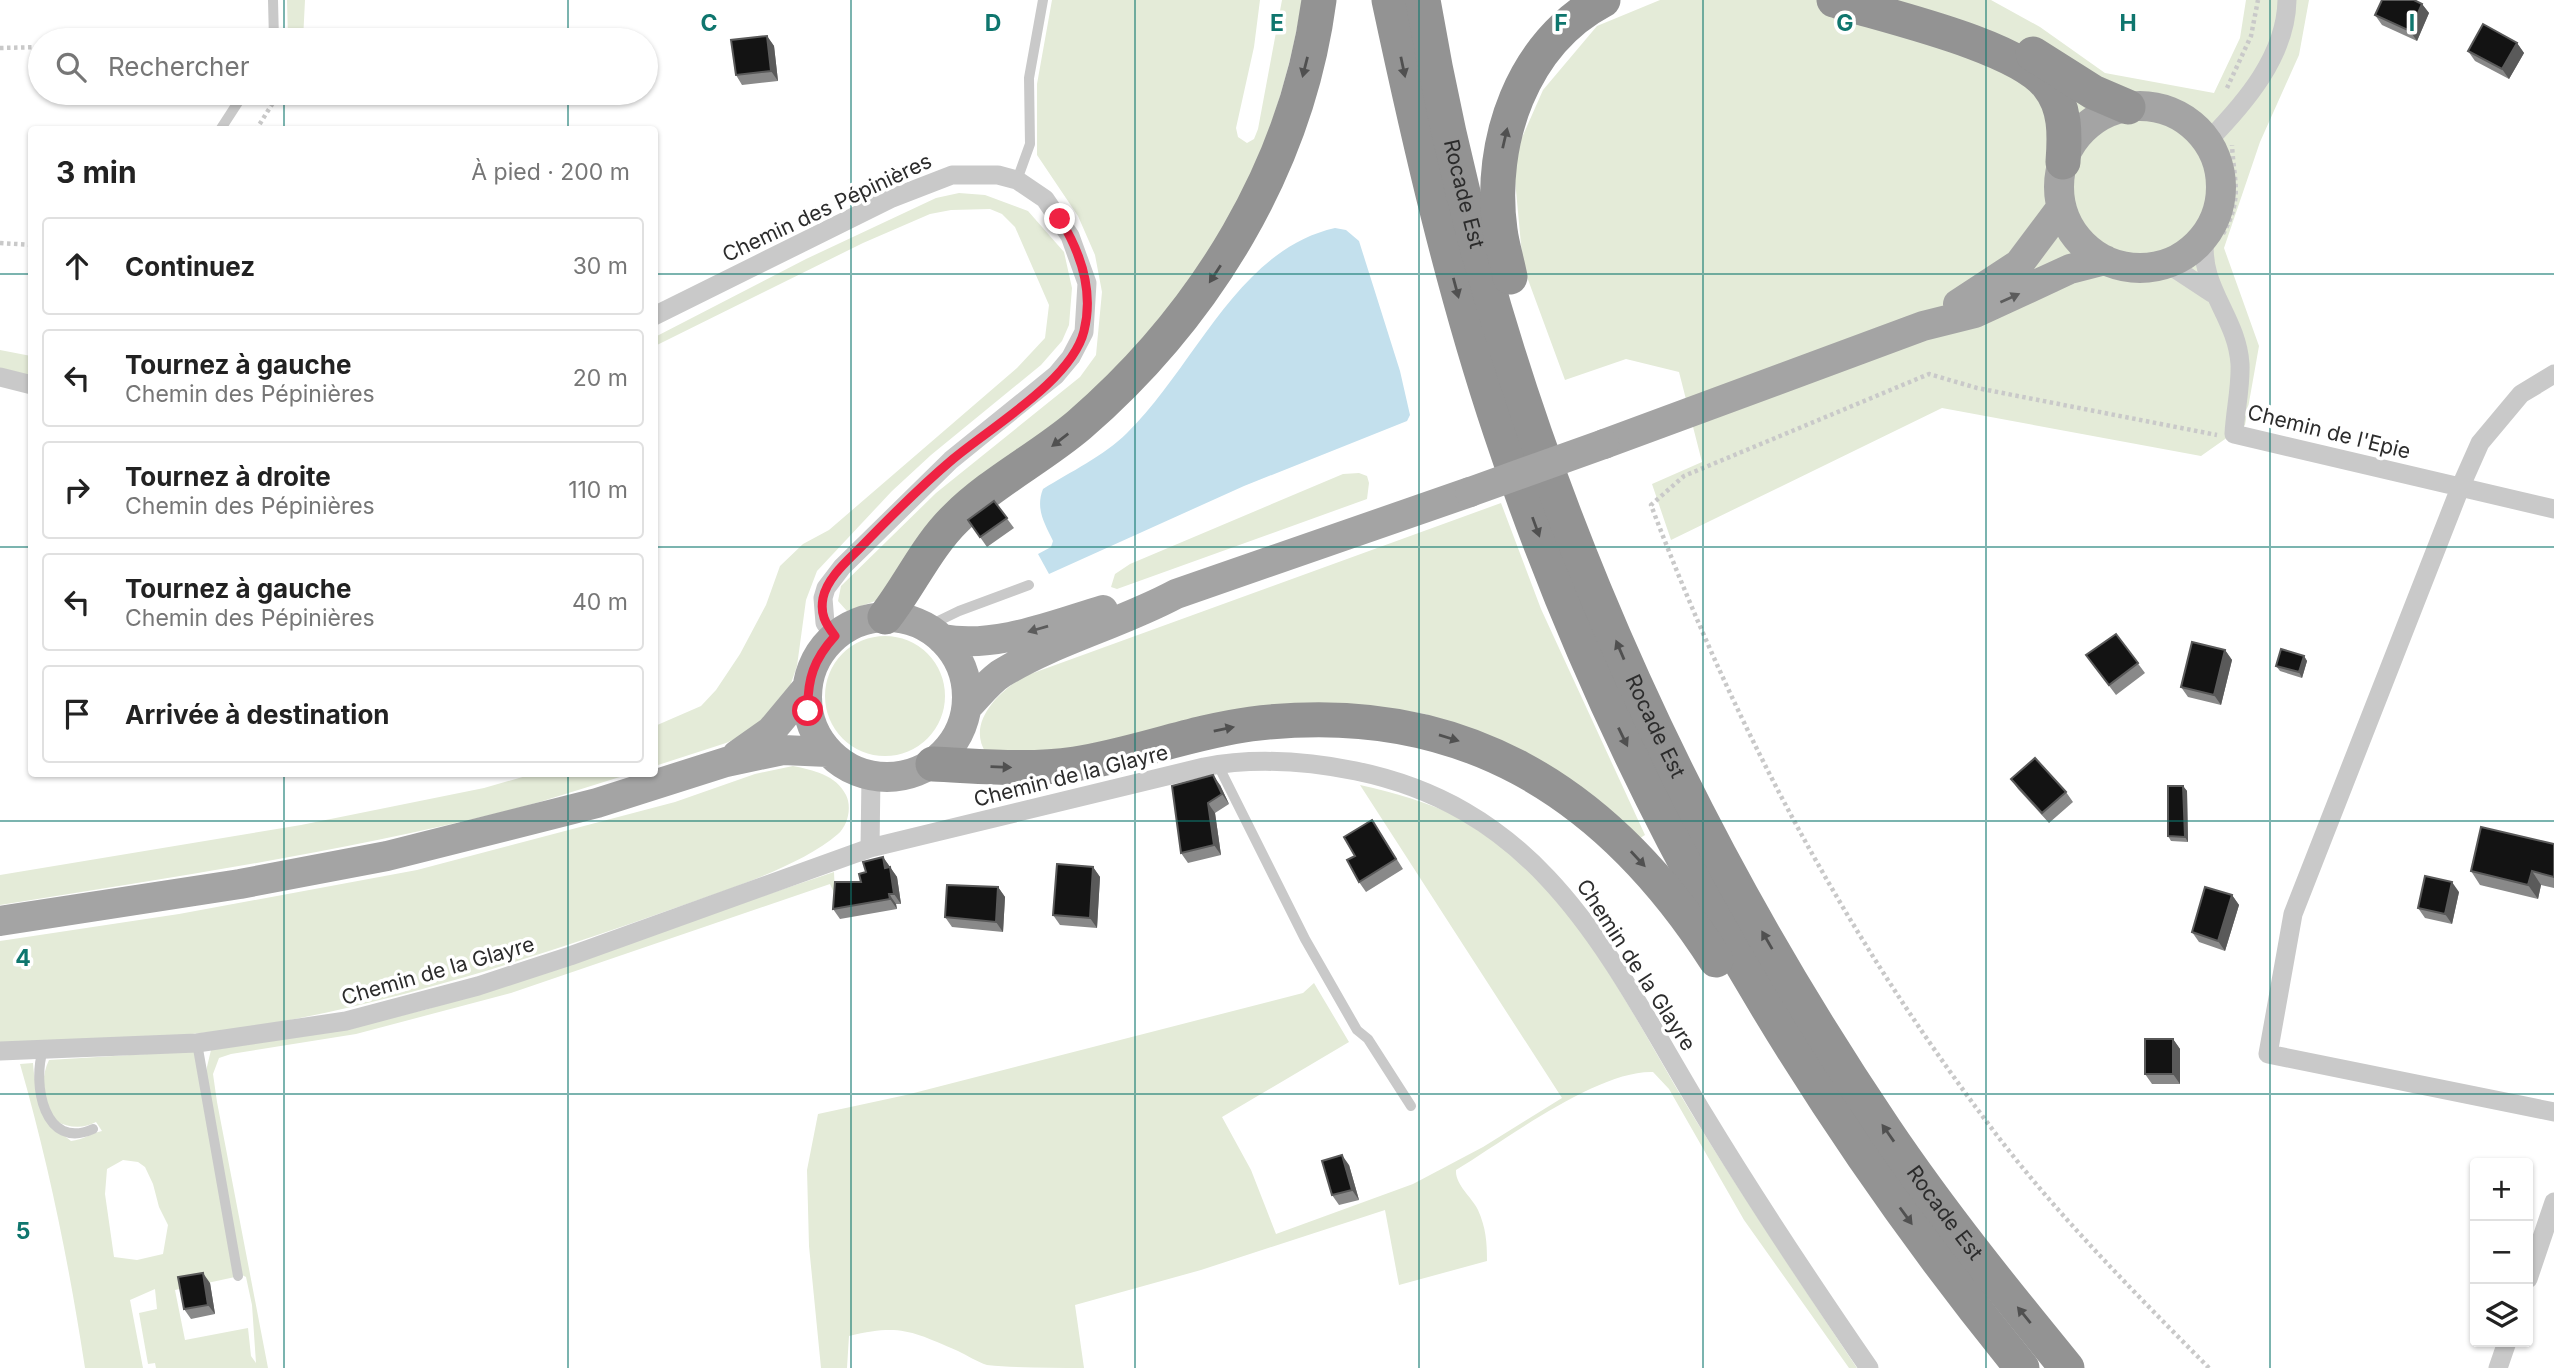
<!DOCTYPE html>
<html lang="fr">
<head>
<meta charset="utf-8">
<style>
	:root { --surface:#fff; --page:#f6f6f6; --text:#222; --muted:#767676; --line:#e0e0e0 }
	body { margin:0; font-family:Inter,sans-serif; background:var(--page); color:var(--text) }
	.controls { position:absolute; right:21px; bottom:21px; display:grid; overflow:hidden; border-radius:7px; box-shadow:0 2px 5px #0004 }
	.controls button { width:63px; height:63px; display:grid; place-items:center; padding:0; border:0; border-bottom:2px solid var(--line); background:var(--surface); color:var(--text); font:35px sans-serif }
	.stop { position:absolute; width:21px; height:21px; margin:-16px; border:5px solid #ef2243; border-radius:50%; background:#fff }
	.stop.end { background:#ef2243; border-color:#fff; box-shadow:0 2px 7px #0008 }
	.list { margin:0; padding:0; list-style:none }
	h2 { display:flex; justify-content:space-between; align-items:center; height:91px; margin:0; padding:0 28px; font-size:30px }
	h2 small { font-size:23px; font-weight:400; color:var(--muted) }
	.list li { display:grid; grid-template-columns:46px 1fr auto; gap:21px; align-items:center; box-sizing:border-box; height:98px; margin:0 14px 14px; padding:0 14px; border:2px solid var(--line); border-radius:7px }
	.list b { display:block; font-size:26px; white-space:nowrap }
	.list p { margin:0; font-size:23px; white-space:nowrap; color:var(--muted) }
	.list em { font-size:23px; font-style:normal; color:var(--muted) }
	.icon { flex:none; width:38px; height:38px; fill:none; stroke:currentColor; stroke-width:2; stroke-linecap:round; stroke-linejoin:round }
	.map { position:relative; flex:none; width:2554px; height:1368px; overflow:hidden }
	.search { position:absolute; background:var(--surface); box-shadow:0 2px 5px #0004; left:28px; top:28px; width:630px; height:77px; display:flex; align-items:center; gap:18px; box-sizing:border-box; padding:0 24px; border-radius:38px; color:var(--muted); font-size:26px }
	.panel { position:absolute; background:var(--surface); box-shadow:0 2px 5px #0004; left:28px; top:126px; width:630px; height:651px; border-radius:7px }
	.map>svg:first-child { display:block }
</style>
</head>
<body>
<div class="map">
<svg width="2554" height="1368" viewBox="0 0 2554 1368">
	<rect width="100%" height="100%" fill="#fff"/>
	<path fill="#e4ebd8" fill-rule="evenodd" d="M287,0H305L303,40H288Z
		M1052,0H1260L1254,47L1236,128L1238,137L1247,143L1254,139L1258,129L1282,0H1302C1288,87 1260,168 1216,244C1176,312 1118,365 1063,420C1002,480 941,539 881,599L847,611L838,601L841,586L936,493L1080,377L1096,355L1102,292L1095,255L1078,216L1037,155V84Z
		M1660,0H1991L2040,27L2105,73L2214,93L2240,38L2246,0H2309L2299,55L2260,142L2224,248L2259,346L2245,425L2201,456L1942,408L1671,540L1652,484L1702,462L1679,372L1626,359L1565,380L1523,266L1513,158L1543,90L1597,26Z
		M959,193L985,195L1028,211L1064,252L1072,288L1069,325L1062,341L1041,365L931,455L892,491L817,571L806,600L797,666L787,695L752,731L726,743L655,766V726L701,706L716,690L740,654L766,605L780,566L803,544L829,530L1017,368L1045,338L1049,305L1015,227L1002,214L990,209L951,210L930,214L863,243L655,346V337L806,259L936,198Z
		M0,350L31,356V376L0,369Z
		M1359,473L1367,476L1369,483L1367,499L1117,589L1111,587L1115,574L1130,564L1343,474Z
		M1501,503L1541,609L1645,835L1637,840L1457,725L1425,714L1388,708L1068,750L986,753C966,723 999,691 1025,676Z
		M825 696a60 60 0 1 1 120 0a60 60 0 1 1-120 0Z
		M793,766C813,770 836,775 846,795C852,807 848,825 838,834C800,867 723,891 675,908C551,952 429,992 300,1018C203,1038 99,1042 0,1042V941L179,914L417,870L675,802L755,774Z
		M533,774H630C588,786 545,802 502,812C337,853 168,878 0,905V875L301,825L484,788Z
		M1360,785C1395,793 1428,802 1460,818C1569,874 1633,1019 1695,1119C1747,1203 1802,1286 1857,1368H1849L1744,1220L1669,1089L1653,1072C1598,1070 1505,1140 1456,1170C1455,1185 1472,1197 1478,1210C1486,1228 1487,1242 1487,1261L1399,1285L1385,1210L1201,1270L1075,1305L1084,1368C1053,1368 1016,1368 987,1365C977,1362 967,1355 958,1351C911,1331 900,1324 849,1336L847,1368H821L809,1246L807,1170L818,1114L906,1095L1303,993L1314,983L1349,1042L1222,1117L1251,1170L1276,1234L1413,1184L1483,1147L1562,1098Z
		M834,872L835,895L830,884L511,993L356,1034L231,1054L219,1058L213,1074L217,1102L268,1368H156L155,1363L148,1364L139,1313L157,1309L155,1289L130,1300L143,1368H85C69,1264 49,1165 20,1064L33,1063C35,1094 45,1122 71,1141C83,1140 91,1133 102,1131L96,1122C84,1129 68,1128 56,1121C44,1101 39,1081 49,1060L195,1051L235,1277L175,1290L185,1340L248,1328L251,1356L256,1363L252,1305L246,1277L242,1275L206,1071L211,1050L332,1032L428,1009ZM123,1160L138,1162L145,1167L153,1184L159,1207L168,1225L163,1254L137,1260L114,1257L105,1194L107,1169Z"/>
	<path fill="#c3e0ed" d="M1335,228L1346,230L1359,241L1400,371L1410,415L1407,421L1244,486L1049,574L1038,554L1051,547L1053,541C1045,524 1035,509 1043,489C1070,472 1104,456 1127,433C1195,367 1237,250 1335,228Z"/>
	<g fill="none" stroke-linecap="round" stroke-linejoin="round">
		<path stroke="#c9c9c9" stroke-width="4.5" stroke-dasharray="3.5 3.5" stroke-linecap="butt" d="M0,48L40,47
			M2227,88L2251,36L2258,0
			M256,130L279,93
			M2223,234C2243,198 2234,183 2232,145
			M0,243L32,245
			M2209,1368C2136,1294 2062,1220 1999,1138C1849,942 1738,735 1651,505L1684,476L1929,374L1977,388L2217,435"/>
		<path stroke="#c9c9c9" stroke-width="10" d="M273,0L274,40
			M220,130L244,93
			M1017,180L1030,144L1029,78L1043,0
			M926,627L959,611L1029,585
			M1218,765L1305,939L1357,1030L1368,1039L1411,1106
			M197,1043L238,1276
			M43,1050C32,1084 44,1151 93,1129"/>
		<path stroke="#c9c9c9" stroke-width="19" d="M2208,141C2245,103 2286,56 2287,0
			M2205,237C2198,287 2237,316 2240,364C2241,387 2235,412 2234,434L2554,509
			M2168,264L2212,293
			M654,316L890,199L952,175H998L1017,180L1045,199L1070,236L1087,283L1084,332L1071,357L1056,375L951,460L842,567L826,588L823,598L825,623L835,636
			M2554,374L2521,394L2480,443L2460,488L2293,914L2268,1054L2554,1112
			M0,377L32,385
			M871,776L870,848L1204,767C1255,757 1306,761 1356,771C1549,811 1612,963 1704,1115C1756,1201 1812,1285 1869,1368
			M0,1051L197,1043L346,1021L478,986L570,956L870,848
			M2528,1279L2554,1202
			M2498,1368L2507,1342"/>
		<path stroke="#a4a4a4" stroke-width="30" d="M2059 187a81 81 0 1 1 162 0a81 81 0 1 1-162 0Z
			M1958,304L2019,264L2061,208
			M1604,444L1923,326L1975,313L2070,269L2105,260
			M807 697a80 80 0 1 1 160 0a80 80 0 1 1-160 0Z
			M942,639C995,649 1053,625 1103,610
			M967,707C978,696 989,681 1002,673C1056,640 1120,624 1176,594L1470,492
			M737,755L771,731L807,688
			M0,921L240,884L387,856L597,803L726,762L783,750L828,752"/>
		<g stroke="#939393" stroke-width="35">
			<path d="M1389,0C1420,145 1453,289 1500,430C1613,771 1795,1090 2022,1368"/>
			<path id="s1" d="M1423,0C1491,403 1657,792 1885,1130C1941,1213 2004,1291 2067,1368"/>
			<path d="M1834,0C1885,16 2016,45 2048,85C2066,107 2065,135 2063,162"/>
			<path d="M2033,54L2093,92L2128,107"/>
			<path d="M1510,277C1507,261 1502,246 1500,230C1488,142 1522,43 1603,0"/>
			<path d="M885,617C910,585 927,546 956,518C992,482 1040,458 1079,425C1205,316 1297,167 1319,0"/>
			<path d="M933,764C980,766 1028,771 1075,764C1134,755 1191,732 1251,724C1458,698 1606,789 1716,960"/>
		</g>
		<path stroke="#a4a4a4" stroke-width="30" d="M1470,492L1604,444"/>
	</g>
	<path fill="#898989" d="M2422,4L2429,13L2417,41L2382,25L2375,15Z
		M767,36L774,46L778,81L742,85L736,75Z
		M2517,43L2524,53L2509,79L2475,61L2468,51Z
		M994,501L1014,528L987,547L968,520Z
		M2116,634L2145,673L2116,695L2086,655Z
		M2225,650L2232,660L2221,705L2188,697L2181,687Z
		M2304,656L2307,661L2302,678L2280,671L2276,666Z
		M2011,779L2066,792L2073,802L2049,823L2018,789Z
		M1220,785L1229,804L1215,813L1221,855L1188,863L1181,853L1172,786Z
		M2183,786L2187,791L2188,842L2171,841L2168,836Z
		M1372,820L1403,869L1366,892L1359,882L1355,856Z
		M2554,844V888L2541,885L2538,899L2480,885L2471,871Z
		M883,857L897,877L901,904H896L897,909L840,919L833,909L861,882L866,872Z
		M1093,867L1100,877L1097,928L1060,925L1053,915Z
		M998,887L1005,897L1003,932L952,927L945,917Z
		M2459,892L2452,924L2425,918L2418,908Z
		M2232,895L2239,905L2225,951L2199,942L2192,932Z
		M2173,1039L2180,1049V1084H2152L2145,1074Z
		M1349,1165L1359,1200L1339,1205L1332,1195Z
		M210,1283L215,1314L191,1319L184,1309Z"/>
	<path fill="#5a5a5a" d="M2422,4L2429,13L2417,41L2410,31Z
		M767,36L774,46L778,81L771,71Z
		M2517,43L2524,53L2509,79L2502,69Z
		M2225,650L2232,660L2221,705L2214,695Z
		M2304,656L2307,661L2302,678L2299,672Z
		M1213,775L1220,785L1229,804L1222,794Z
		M2183,786L2187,791L2188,842L2185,837Z
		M1208,803L1215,813L1221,855L1214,845Z
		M883,857L897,877L901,904L894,894L885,868Z
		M1093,867L1100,877L1097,928L1090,918Z
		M2532,871L2541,885L2538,899L2528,885Z
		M2452,882L2459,892L2452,924L2445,914Z
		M998,887L1005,897L1003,932L996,922Z
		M889,894L896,904L897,909L890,899Z
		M2232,895L2239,905L2225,951L2218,941Z
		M2173,1039L2180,1049V1084L2173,1074Z
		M1342,1155L1349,1165L1359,1200L1352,1190Z
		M203,1273L210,1283L215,1314L208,1305Z"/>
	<path fill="#131313" stroke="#5a5a5a" stroke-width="2" d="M2382,0H2414L2422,4L2410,31L2375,15Z
		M2483,24L2517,43L2502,69L2468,51Z
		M767,36L771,71L736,75L731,40Z
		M994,501L1007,518L980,537L968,520Z
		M2116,634L2138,663L2109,685L2086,655Z
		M2192,642L2225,650L2214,695L2181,687Z
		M2281,649L2304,656L2299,672L2276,666Z
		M2035,758L2066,792L2042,813L2011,779Z
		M1213,775L1222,794L1208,803L1214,845L1181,853L1172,786Z
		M2168,786H2183L2185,837L2168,836Z
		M1372,820L1396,859L1359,882L1347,860L1355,856L1344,837Z
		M2481,827L2554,844V877L2532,871L2528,885L2471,871Z
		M883,857L885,868L890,867L894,894H889L890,899L833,909L835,882H861L859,874L866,872L863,862Z
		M1057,864L1093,867L1090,918L1053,915Z
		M2425,876L2452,882L2445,914L2418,908Z
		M947,885L998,887L996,922L945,917Z
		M2205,887L2232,895L2218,941L2192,932Z
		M2145,1039H2173V1074H2145Z
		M1342,1155L1352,1190L1332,1195L1322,1161Z
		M203,1273L208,1305L184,1309L178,1277Z"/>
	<defs><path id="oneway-solid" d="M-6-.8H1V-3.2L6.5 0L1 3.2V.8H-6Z" transform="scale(1.75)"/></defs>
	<g fill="#505050">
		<use href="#oneway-solid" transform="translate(1305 67) rotate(104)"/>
		<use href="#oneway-solid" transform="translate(1403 67) rotate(78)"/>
		<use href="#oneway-solid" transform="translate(1505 138) rotate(-77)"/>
		<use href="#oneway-solid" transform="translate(1215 274) rotate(123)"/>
		<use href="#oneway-solid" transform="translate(1456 288) rotate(75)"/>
		<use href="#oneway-solid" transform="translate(1060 440) rotate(142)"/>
		<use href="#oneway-solid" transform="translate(1536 527) rotate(70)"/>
		<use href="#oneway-solid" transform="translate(1620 650) rotate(-113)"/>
		<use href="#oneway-solid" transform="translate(1224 729) rotate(-12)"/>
		<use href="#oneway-solid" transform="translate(1623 737) rotate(64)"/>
		<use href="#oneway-solid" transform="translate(1449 738) rotate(17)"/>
		<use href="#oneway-solid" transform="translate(1001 767) rotate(2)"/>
		<use href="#oneway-solid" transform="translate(1638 859) rotate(47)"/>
		<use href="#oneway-solid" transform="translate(1767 940) rotate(-120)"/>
		<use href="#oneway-solid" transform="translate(1888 1133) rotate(-125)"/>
		<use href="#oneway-solid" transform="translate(1906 1216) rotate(54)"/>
		<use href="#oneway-solid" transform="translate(2024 1315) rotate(-129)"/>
	</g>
	<g fill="#5c5c5c">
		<use href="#oneway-solid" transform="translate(2010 298) rotate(-24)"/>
		<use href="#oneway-solid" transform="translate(1038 629) rotate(164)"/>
	</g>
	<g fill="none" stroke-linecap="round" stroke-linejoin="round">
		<path stroke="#ef2243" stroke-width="9" d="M808,711C807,679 814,659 835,636C825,623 820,614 823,598C827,578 847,561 861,547C890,517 921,486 953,459C991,427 1072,380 1084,331C1094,291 1081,253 1060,219"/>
	</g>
	<path fill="none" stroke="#0f766e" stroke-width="2" stroke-opacity="0.55" d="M284,0V40M568,0V40M851,0V1368M1135,0V1368M1419,0V1368M1703,0V1368M1986,0V1368M2270,0V1368M284,93V130M568,93V130M0,274H32M654,274H2554M0,547H32M654,547H2554M284,774V1368M568,774V1368M0,821H2554M0,1094H2554"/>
	<g text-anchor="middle" stroke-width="7" stroke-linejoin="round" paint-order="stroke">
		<g font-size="21" fill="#2c2c2c" stroke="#fff">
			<text dy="7" stroke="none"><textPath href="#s1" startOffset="198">Rocade Est</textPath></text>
			<text transform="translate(827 208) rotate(-25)" y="7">Chemin des Pépinières</text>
			<text transform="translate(2329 432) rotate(14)" y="7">Chemin de l'Epie</text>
			<text dy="7" stroke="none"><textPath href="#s1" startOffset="765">Rocade Est</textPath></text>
			<text transform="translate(1071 776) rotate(-14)" y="7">Chemin de la Glayre</text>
			<text transform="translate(1636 965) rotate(57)" y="7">Chemin de la Glayre</text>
			<text transform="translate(438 971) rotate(-16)" y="7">Chemin de la Glayre</text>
			<text dy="7" stroke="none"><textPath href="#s1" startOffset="1332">Rocade Est</textPath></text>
		</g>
	</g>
	<g font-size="23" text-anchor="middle" font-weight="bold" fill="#0f766e" stroke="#fff" stroke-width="7" stroke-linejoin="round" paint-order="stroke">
		<text x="709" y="31">C</text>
		<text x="993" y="31">D</text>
		<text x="1277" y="31">E</text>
		<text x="1561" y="31">F</text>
		<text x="1845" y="31">G</text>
		<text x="2128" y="31">H</text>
		<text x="2412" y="31">I</text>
		<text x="23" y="966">4</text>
		<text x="23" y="1239">5</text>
	</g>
</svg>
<div class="controls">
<button>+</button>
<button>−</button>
<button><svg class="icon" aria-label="layers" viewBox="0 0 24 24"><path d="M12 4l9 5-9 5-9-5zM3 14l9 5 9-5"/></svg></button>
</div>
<div class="stop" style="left:808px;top:711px"></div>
<div class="stop end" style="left:1060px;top:219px"></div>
<div class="search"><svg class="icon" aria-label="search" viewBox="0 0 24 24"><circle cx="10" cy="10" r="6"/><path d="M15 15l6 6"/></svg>Rechercher</div>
<section class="panel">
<h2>3 min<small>À pied · 200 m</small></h2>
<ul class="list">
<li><svg class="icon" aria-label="ahead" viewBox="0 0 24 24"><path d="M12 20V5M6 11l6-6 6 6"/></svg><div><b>Continuez</b></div><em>30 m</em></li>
<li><svg class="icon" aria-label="left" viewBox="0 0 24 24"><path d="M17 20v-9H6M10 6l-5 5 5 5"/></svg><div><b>Tournez à gauche</b><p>Chemin des Pépinières</p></div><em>20 m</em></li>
<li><svg class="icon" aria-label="right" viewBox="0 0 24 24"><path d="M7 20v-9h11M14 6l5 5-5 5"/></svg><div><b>Tournez à droite</b><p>Chemin des Pépinières</p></div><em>110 m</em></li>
<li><svg class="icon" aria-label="left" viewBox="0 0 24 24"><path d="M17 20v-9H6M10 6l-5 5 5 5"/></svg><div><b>Tournez à gauche</b><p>Chemin des Pépinières</p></div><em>40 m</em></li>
<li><svg class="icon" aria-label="arrive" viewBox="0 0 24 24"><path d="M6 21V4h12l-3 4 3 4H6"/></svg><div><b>Arrivée à destination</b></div></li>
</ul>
</section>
</div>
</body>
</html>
